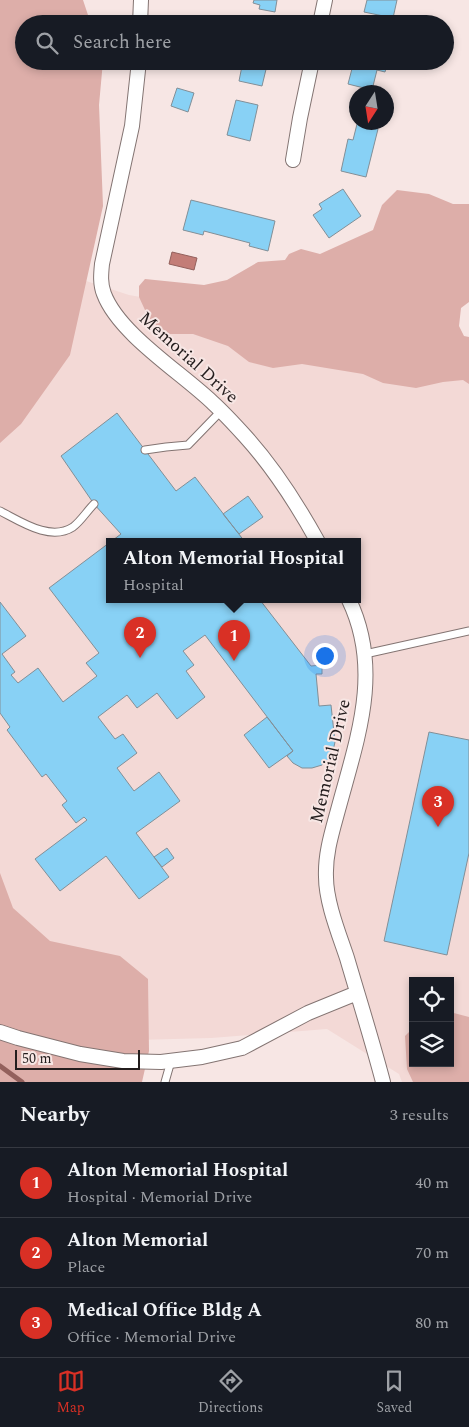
<!DOCTYPE html>
<html lang="en">
<head>
<meta charset="utf-8">
<style>
	:root { --surface:#171b24; --page:#242831; --text:#f1f3f6; --muted:#9ea1a6; --line:#363941; --accent:#d93025 }
	body { margin:0; font-family:Spectral,serif; background:var(--page); color:var(--text) }
	.controls { position:absolute; right:15px; bottom:15px; display:grid; overflow:hidden; border-radius:0px; box-shadow:0 2px 8px #0003 }
	.controls button { width:45px; height:45px; display:grid; place-items:center; padding:0; border:0; border-bottom:1px solid var(--line); background:var(--surface); color:var(--text); font:25px sans-serif }
	.compass { position:absolute; left:349px; top:85px; width:45px; height:45px; border-radius:50%; background:var(--surface); box-shadow:0 2px 8px #0003; rotate:192deg }
	.scale { position:absolute; left:15px; bottom:12px; width:125px; box-sizing:border-box; padding-left:5px; border:2px solid #231d1d; border-top:0; font-size:14px; line-height:18px; white-space:nowrap; color:#231d1d; -webkit-text-stroke:4px #f7e6e4; paint-order:stroke }
	.you { position:absolute; left:324px; top:655px; width:18px; height:18px; margin:-12px; border:4px solid #fff; border-radius:50%; background:#1a73e8; box-shadow:0 0 0 8px #1a73e833 }
	.badge { display:grid; place-items:center; width:32px; height:32px; border-radius:50%; background:var(--accent); color:#fff; font-size:16px; font-weight:700 }
	.pin { position:absolute; translate:-50% -41px; filter:drop-shadow(0 1px 2px #0008) }
	.pin::after { content:''; position:absolute; top:26px; width:18px; height:15px; background:inherit; clip-path:polygon(0 0,100% 0,50% 100%) }
	.popup { position:absolute; left:106px; top:538px; width:255px; height:65px; box-sizing:border-box; display:grid; place-content:center; border-radius:0px; background:var(--surface); filter:drop-shadow(0 1px 4px #0005); font-size:16px; white-space:nowrap; color:var(--muted) }
	.popup b { font-size:19px; color:var(--text) }
	.popup::after { content:''; position:absolute; left:50%; top:100%; margin-left:-10px; border:10px solid transparent; border-top-color:var(--surface) }
	.list { margin:0; padding:0; list-style:none }
	h2 { display:flex; justify-content:space-between; align-items:center; height:65px; margin:0; padding:0 20px; font-size:21px }
	h2 small { font-size:16px; font-weight:400; color:var(--muted) }
	.list li { display:grid; grid-template-columns:32px 1fr auto; gap:15px; align-items:center; box-sizing:border-box; height:70px; padding:0 20px; border-top:1px solid var(--line) }
	.list b { display:block; font-size:19px; white-space:nowrap }
	.list p { margin:0; font-size:16px; white-space:nowrap; color:var(--muted) }
	.list em { font-size:16px; font-style:normal; color:var(--muted) }
	.icon { flex:none; width:28px; height:28px; fill:none; stroke:currentColor; stroke-width:2; stroke-linecap:round; stroke-linejoin:round }
	.map { position:relative; flex:none; width:469px; height:1082px; overflow:hidden }
	.search { position:absolute; background:var(--surface); box-shadow:0 2px 8px #0003; left:15px; right:15px; top:15px; height:55px; display:flex; align-items:center; gap:12px; box-sizing:border-box; padding:0 18px; border-radius:28px; color:var(--muted); font-size:19px }
	.sheet { height:275px; background:var(--surface) }
	nav { display:flex; justify-content:space-around; align-items:center; box-sizing:border-box; height:70px; border-top:1px solid var(--line); background:var(--surface); font-size:14px; color:var(--muted) }
	nav a { display:grid; justify-items:center; gap:2px }
	nav .on { color:var(--accent) }
	.map>svg:first-child { display:block }
</style>
</head>
<body>
<div class="map">
<svg width="469" height="1082" viewBox="0 0 469 1082">
	<rect width="100%" height="100%" fill="#f7e6e4"/>
	<path fill="#f3d9d6" fill-rule="evenodd" d="M77,278L129,295L469,354V1082H402L399,1074L327,1029L211,1038L137,1040L0,968V281ZM110,542H358V600H110ZM413,981H450V1063H413Z"/>
	<path fill="#ddaea9" d="M0,0H83L91,24H24V61H103L99,105L103,206L70,355L21,424L0,443Z
		M397,190L429,194L453,204H469V302L461,308L459,326L464,336L469,337V384L463,380L443,382L416,388L383,383L363,374L302,364L273,368L249,362L228,346L193,334H170L151,323L139,297V286L145,279L204,285L227,280L258,262L285,260L289,254L301,249L320,254L373,230L382,205Z
		M0,873L13,908L50,941L120,956L148,979L149,1051L142,1082H0Z
		M450,1012L469,1017V1082H413L407,1069L405,1036L413,1028V1063H450Z"/>
	<path fill="#c37d77" stroke="#93605c" d="M172,252L197,258L194,270L169,264Z"/>
	<g fill="none" stroke-linecap="round" stroke-linejoin="round">
		<path stroke="#93605c" stroke-width="5" d="M0,1066L22,1082"/>
	</g>
	<path fill="#88d1f5" stroke="#828f97" d="M254,0H277L275,12L259,9L260,5L253,3Z
		M367,0H397L393,18L364,12Z
		M243,61H268L262,86L239,81Z
		M354,61H388L385,72L377,70L372,90L348,84Z
		M177,88L194,93L188,112L171,106Z
		M236,100L258,105L250,141L227,135Z
		M357,124L378,129L366,177L341,171L348,139L353,140Z
		M343,189L361,216L329,238L313,215L322,209L319,204Z
		M191,200L275,221L268,251L249,246L250,243L204,231L203,235L183,230Z
		M117,413L176,491L195,477L245,542H110V600H260L311,666L322,665V674H316L319,706L331,705L335,742L333,751L329,759L322,765L312,768H302L293,763L287,756L293,751L205,635L183,651L194,665L186,671L205,697L177,719L157,693L137,708L127,695L98,717L115,739L123,734L137,753L117,768L134,791L159,772L180,801L136,833L169,877L139,899L106,856L60,891L35,859L87,820L84,817L76,823L62,805L67,801L46,774L42,777L7,730L10,727L0,713V602L26,636L2,654L15,672L11,675L18,683L38,668L63,702L97,676L86,663L99,653L49,588L121,534L94,504L61,456Z
		M248,496L263,517L239,534L223,514Z
		M267,717L293,751L269,768L244,735Z
		M429,732L469,740V853L447,955L384,941Z
		M167,848L174,858L162,867L154,857Z"/>
	<g fill="none" stroke-linecap="round" stroke-linejoin="round">
		<g stroke="#837472" stroke-width="9">
			<path id="service" d="M145,450L166,447L188,445L221,411
				M0,511C20,521 50,542 73,527C81,521 87,511 94,504
				M365,654L469,631
				M165,1082L171,1061"/>
		</g>
		<g stroke="#837472" stroke-width="16">
			<path id="minor" d="M140,24L141,0
				M320,24L325,0
				M139,61L132,126L102,264C101,274 100,284 104,294C119,334 182,373 213,403C224,413 235,425 245,436C274,468 297,504 318,542
				M293,160L300,118L312,61
				M349,600C383,671 357,739 338,810C332,832 325,854 326,877C326,902 339,934 347,958C359,999 372,1040 383,1082
				M0,1032L18,1038L80,1054L123,1061L161,1062L202,1057L242,1048L308,1013L357,993"/>
		</g>
		<use href="#service" stroke="#fff" stroke-width="7"/>
		<use href="#minor" stroke="#fff" stroke-width="14"/>
	</g>
	<g text-anchor="middle" stroke-width="4" stroke-linejoin="round" paint-order="stroke">
		<g font-size="18" fill="#231d1d" stroke="#f7e6e4">
			<text transform="translate(189 357) rotate(42)" y="6">Memorial Drive</text>
			<text transform="translate(330 761) rotate(-77)" y="6">Memorial Drive</text>
		</g>
	</g>
</svg>
<div class="controls">
<button><svg class="icon" aria-label="locate" viewBox="0 0 24 24"><circle cx="12" cy="12" r="6"/><path d="M12 2v4M12 18v4M2 12h4M18 12h4"/></svg></button>
<button><svg class="icon" aria-label="layers" viewBox="0 0 24 24"><path d="M12 4l9 5-9 5-9-5zM3 14l9 5 9-5"/></svg></button>
</div>
<svg class="compass" viewBox="-18 -18 36 36"><path d="M0-13l5 13h-10z" fill="#e53935"/><path d="M0 13l5-13h-10z" fill="#9ea1a6"/></svg>
<div class="scale">50 m</div>
<div class="you"></div>
<div class="pin badge" style="left:234px;top:661px">1</div>
<div class="popup"><b>Alton Memorial Hospital</b>Hospital</div>
<div class="pin badge" style="left:140px;top:658px">2</div>
<div class="pin badge" style="left:438px;top:827px">3</div>
<div class="search"><svg class="icon" aria-label="search" viewBox="0 0 24 24"><circle cx="10" cy="10" r="6"/><path d="M15 15l6 6"/></svg>Search here</div>
</div>
<section class="sheet">
<h2>Nearby<small>3 results</small></h2>
<ul class="list">
<li><span class="badge">1</span><div><b>Alton Memorial Hospital</b><p>Hospital · Memorial Drive</p></div><em>40 m</em></li>
<li><span class="badge">2</span><div><b>Alton Memorial</b><p>Place</p></div><em>70 m</em></li>
<li><span class="badge">3</span><div><b>Medical Office Bldg A</b><p>Office · Memorial Drive</p></div><em>80 m</em></li>
</ul>
</section>
<nav>
<a class="on"><svg class="icon" aria-label="map" viewBox="0 0 24 24"><path d="M3 6l6-2 6 2 6-2v14l-6 2-6-2-6 2zM9 4v14M15 6v14"/></svg>Map</a>
<a><svg class="icon" aria-label="directions" viewBox="0 0 24 24"><path d="M12 3l9 9-9 9-9-9zM9 14v-3h6M13 9l2 2-2 2"/></svg>Directions</a>
<a><svg class="icon" aria-label="saved" viewBox="0 0 24 24"><path d="M7 4h10v16l-5-4-5 4z"/></svg>Saved</a>
</nav>
</body>
</html>
